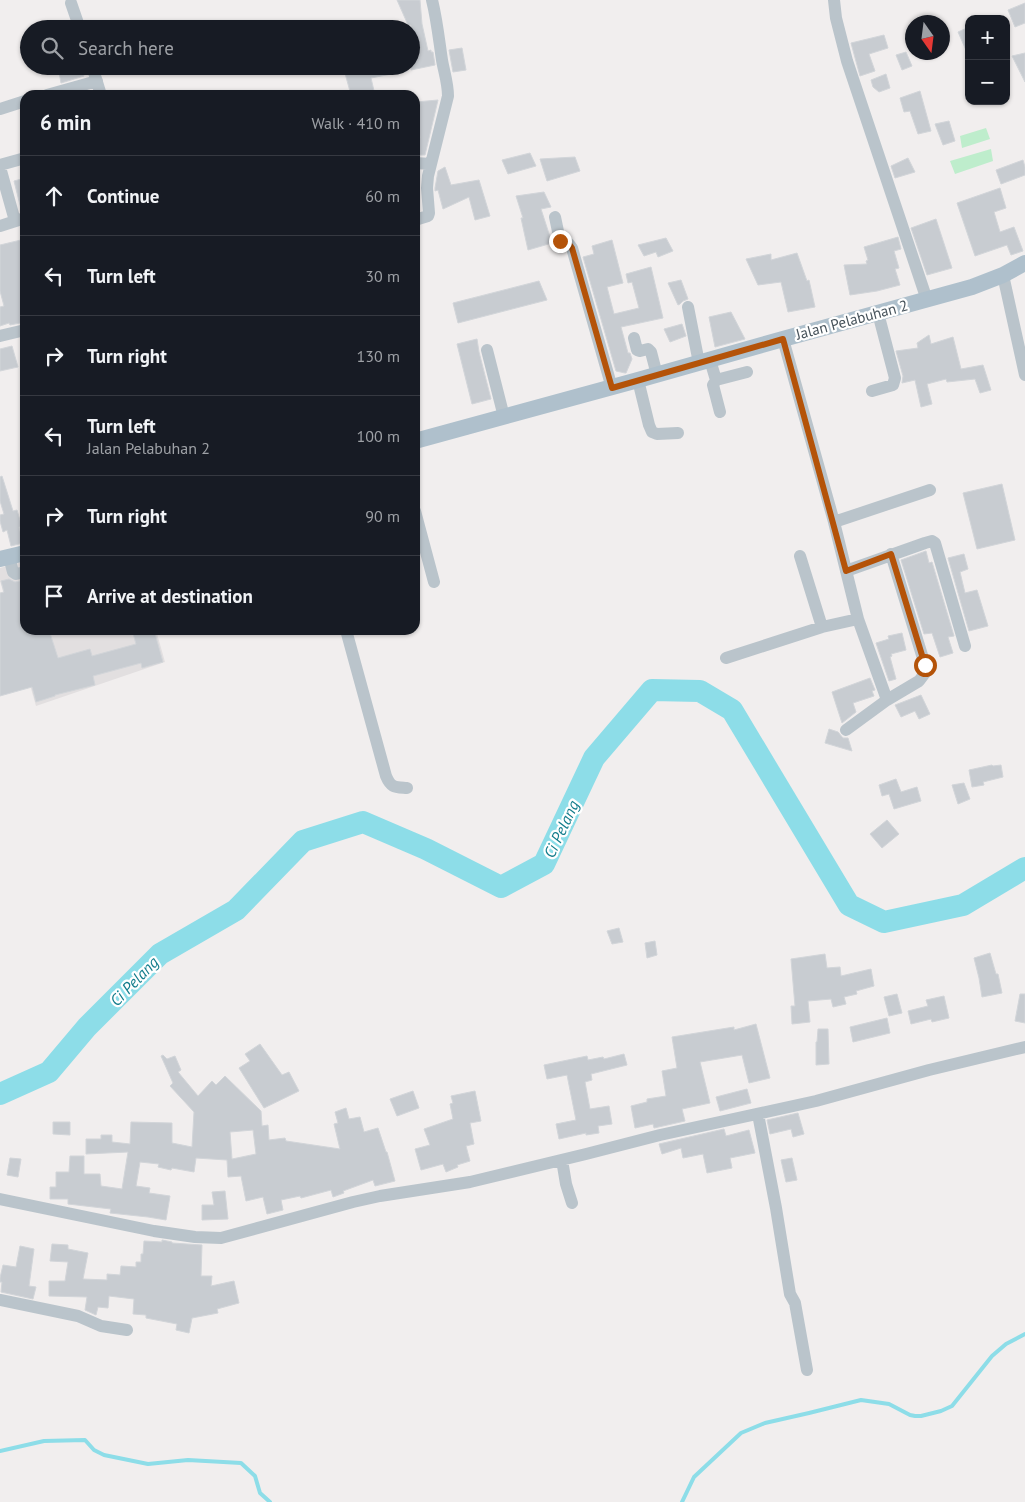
<!DOCTYPE html>
<html lang="en">
<head>
<meta charset="utf-8">
<style>
	:root { --surface:#171b24; --page:#242831; --text:#f1f3f6; --muted:#9ea1a6; --line:#363941 }
	body { margin:0; font-family:"PT Sans",sans-serif; background:var(--page); color:var(--text) }
	.controls { position:absolute; right:15px; top:15px; display:grid; overflow:hidden; border-radius:10px; box-shadow:0 1px 4px #0004 }
	.controls button { width:45px; height:45px; display:grid; place-items:center; padding:0; border:0; border-bottom:1px solid var(--line); background:var(--surface); color:var(--text); font:25px sans-serif }
	.compass { position:absolute; left:905px; top:15px; width:45px; height:45px; border-radius:50%; background:var(--surface); box-shadow:0 1px 4px #0004; rotate:166deg }
	.stop { position:absolute; width:15px; height:15px; margin:-11px; border:4px solid #b45309; border-radius:50%; background:#fff }
	.stop.end { background:#b45309; border-color:#fff; box-shadow:0 1px 5px #0008 }
	.list { margin:0; padding:0; list-style:none }
	h2 { display:flex; justify-content:space-between; align-items:center; height:65px; margin:0; padding:0 20px; font-size:21px }
	h2 small { font-size:16px; font-weight:400; color:var(--muted) }
	.list li { display:grid; grid-template-columns:32px 1fr auto; gap:15px; align-items:center; box-sizing:border-box; height:80px; padding:0 20px; border-top:1px solid var(--line) }
	.list b { display:block; font-size:19px; white-space:nowrap }
	.list p { margin:0; font-size:16px; white-space:nowrap; color:var(--muted) }
	.list em { font-size:16px; font-style:normal; color:var(--muted) }
	.icon { flex:none; width:28px; height:28px; fill:none; stroke:currentColor; stroke-width:2; stroke-linecap:round; stroke-linejoin:round }
	.map { position:relative; flex:none; width:1025px; height:1502px; overflow:hidden }
	.search { position:absolute; background:var(--surface); box-shadow:0 1px 4px #0004; left:20px; top:20px; width:400px; height:55px; display:flex; align-items:center; gap:12px; box-sizing:border-box; padding:0 18px; border-radius:28px; color:var(--muted); font-size:19px }
	.panel { position:absolute; background:var(--surface); box-shadow:0 1px 4px #0004; left:20px; top:90px; width:400px; height:545px; border-radius:15px }
	.map>svg:first-child { display:block }
</style>
</head>
<body>
<div class="map">
<svg width="1025" height="1502" viewBox="0 0 1025 1502">
	<rect width="100%" height="100%" fill="#f1eeee"/>
	<path fill="#e2dfe0" d="M25,561V630H156L165,662L36,706L0,581V568Z"/>
	<path fill="#beedcc" d="M986,128L990,139L962,148L960,136Z
		M991,149L993,161L955,174L950,161Z"/>
	<g fill="none" stroke-linecap="round" stroke-linejoin="round">
		<path stroke="#8ddde8" stroke-width="4" d="M0,1451L44,1441L85,1440L94,1450L104,1455L148,1464L188,1460L241,1463L255,1476L260,1493L270,1502
			M682,1502L694,1477L741,1433L765,1423L809,1413L861,1400L889,1404L910,1415L915,1416H921L941,1411L952,1406L992,1356L1006,1344L1025,1334"/>
		<path stroke="#8ddde8" stroke-width="22" d="M0,1094L49,1072L87,1027L160,954L236,910L303,841L363,822L426,849L501,887L544,864L594,758L652,690L700,691L732,710L849,905L884,922L963,905L1025,868"/>
	</g>
	<path fill="#c8ccd1" stroke="#d2d5d9" fill-rule="evenodd" d="M397,0H420L422,24L428,51L431,50V52H433L435,65L411,70V54L417,53L411,39V25H408Z
		M1025,3V23L1015,27L1008,10Z
		M969,27V57L958,32Z
		M884,35L888,48L869,54L875,71L860,76L851,43Z
		M462,48L466,70L453,72L449,50Z
		M906,52L912,66L902,70L896,55Z
		M1025,53V82L1012,56Z
		M343,66H407V71L371,78L375,95H351Z
		M81,68L84,76L61,83L59,72Z
		M886,74L890,88L879,92L873,87L871,80Z
		M920,91L931,131L918,134L910,111L904,112L900,98Z
		M438,100L425,155H415V138H420L416,102Z
		M949,121L955,141L943,145L935,124Z
		M530,153L536,166L508,174L502,160Z
		M575,157L580,171L547,181L540,159Z
		M908,158L915,172L895,178L891,166Z
		M1023,160L1025,167V175L1001,184L996,170Z
		M445,167L451,185L479,180L490,216L475,220L469,197L443,209L438,190L435,191V188L438,171Z
		M25,178V209H21L14,181Z
		M1000,188L1006,208L994,212L1000,232L1014,227L1023,251L1011,255L1007,245L975,256L957,203Z
		M544,192L551,207L541,209L552,243L528,250L521,218H523L516,196Z
		M936,219L952,268L927,275L911,228Z
		M898,237L901,249L894,251L899,268L895,269L900,285L877,291L850,295L844,265L867,264L866,261L868,260L864,247Z
		M666,238L673,251L658,257L656,252L644,256L638,245Z
		M25,239V322L10,325L9,323L0,326V307L4,306L0,291V245Z
		M612,240L623,283L607,287L614,314L639,308L632,282L628,283L626,274L651,267L663,318L621,327L628,353H630L632,359L626,373H625L616,371L583,257L594,254L592,246Z
		M797,253L807,281L809,280L815,307L788,312L781,282L758,285L746,259L771,254V260Z
		M681,280L688,299L683,301L680,304L678,305L668,283Z
		M539,281L547,300L458,323L453,303Z
		M731,312L745,339L715,347L709,317Z
		M682,324L686,336L670,342L664,329Z
		M929,335L931,344L953,337L961,369L983,365L991,390L980,393L975,379L947,382L946,379L927,384L932,404L921,407L915,380L902,383L903,376L896,351L918,348L917,343Z
		M477,339L479,352L491,399L472,404L457,344Z
		M12,346L18,367L0,371V349Z
		M2,476L13,511L17,510L22,527H19L23,543L11,546L7,530L3,532L0,521V515L4,514L0,501V477Z
		M1002,484L1015,540L977,549L963,493Z
		M926,551L929,563L932,562L954,636L948,637L953,653L940,657L932,633L924,634L901,560Z
		M964,554L968,569L960,572L965,593L977,590L988,626L969,631L948,558Z
		M9,579L15,582L25,580V630H49L58,658L90,649L92,656L136,644L132,630H154L163,662L142,668L141,663L93,676L95,685L55,695V696L36,702L32,687L0,696V593L4,592L1,581Z
		M902,633L906,650L891,654L892,656L890,657L896,679L889,681L876,643L889,639L888,636Z
		M870,678L875,690L872,691L874,696L853,703L856,712L842,723L832,692Z
		M921,695L930,714L919,719L915,711L901,717L895,705Z
		M829,729L838,732L843,738H848L852,751L825,743Z
		M992,765L993,766L1001,765L1003,777L983,782L984,785L972,787L969,770Z
		M896,779L901,792L917,787L921,801L894,809L889,794L882,796L879,785Z
		M964,783L970,799L958,804L952,785Z
		M887,820L899,834L882,848L870,834Z
		M619,928L623,942L612,944L607,931Z
		M655,941L657,955L647,958L645,943Z
		M990,953L996,974H998L1002,993L982,997L979,978L974,958Z
		M825,954L827,968L840,967L841,976L871,969L874,986L856,991L857,994L844,997L846,1004L833,1007L831,999L808,1001L810,1022L792,1024L791,1006H795L791,959Z
		M897,994L902,1013L889,1016L884,997Z
		M1020,994H1025V1023L1015,1021Z
		M944,996L949,1018L932,1022L931,1019L911,1024L908,1011L928,1006L926,1000Z
		M887,1018L890,1033L853,1042L850,1027Z
		M756,1024L770,1078L749,1083L742,1055L700,1062L710,1103L682,1109L685,1121L654,1128L653,1124L635,1128L631,1106L647,1102V1099L666,1096L662,1071L677,1068L672,1037L734,1027V1030Z
		M818,1029H828L829,1064L816,1065V1042H817Z
		M260,1044L282,1075L289,1072L299,1091L264,1108L239,1068L250,1061L245,1054Z
		M624,1054L627,1065L591,1074L592,1080L585,1082L590,1109L609,1106L612,1124L598,1126L599,1133L586,1135V1133L559,1139L556,1124L576,1120L567,1075L547,1079L544,1065L587,1056L588,1060L603,1057L604,1059Z
		M163,1055L167,1059L175,1056L181,1070L178,1072L198,1096L212,1081L216,1085L225,1076L261,1111L262,1126L268,1125L269,1140L285,1138L286,1141L340,1149L334,1124L338,1123L335,1112L346,1108L349,1119L360,1117L364,1132L378,1128L386,1152H387L395,1181L375,1186L373,1180L343,1191L344,1193L333,1197L331,1190L301,1198L300,1196L281,1200L283,1210L267,1214L263,1197L246,1201L241,1176L228,1177L227,1160L196,1158L194,1172L172,1168L171,1170L158,1167L159,1164L140,1162L136,1186L150,1188L149,1193L170,1196L166,1220L148,1217L110,1213L111,1209L68,1204V1199H50V1187H56V1172H69L70,1156H84V1174H100L101,1186L122,1189L128,1152L86,1154V1139H101V1135H112V1142L130,1144L131,1122L172,1123V1143L192,1147L194,1112L170,1086L173,1083L161,1056ZM253,1130L256,1154L232,1159L230,1132Z
		M747,1089L751,1103L720,1111L716,1097Z
		M413,1091L419,1108L397,1116L390,1099Z
		M475,1091L481,1121L470,1123L474,1144L466,1146L470,1161L457,1165L458,1167L446,1172L443,1164L421,1170L415,1149L430,1145L424,1129L453,1119L450,1104L453,1103L451,1096Z
		M798,1113L804,1134L793,1137L791,1129L770,1134L767,1120Z
		M53,1122H70V1135L53,1134Z
		M724,1129L726,1136L749,1130L755,1153L730,1158L732,1168L707,1173L703,1154L683,1158L681,1148L662,1154L659,1144Z
		M10,1158L21,1159L18,1177L7,1175Z
		M792,1158L797,1180L786,1182L781,1160Z
		M225,1191L228,1219L202,1220V1205H214L212,1192Z
		M162,1240L172,1242V1243L202,1245L201,1276H212L211,1286L234,1281L239,1303L217,1309L218,1313L192,1318L189,1333L176,1330L177,1324L146,1318V1315L133,1314L134,1299L109,1296L108,1308L98,1307L96,1315L85,1310L87,1297L49,1296V1281H65L68,1262L50,1261L52,1244L68,1245V1249L88,1253L83,1279L107,1280V1274L120,1275L121,1266L136,1267V1262H141V1254H143L144,1241L162,1242Z
		M20,1246L34,1249L29,1286L36,1287L33,1299L1,1292L2,1282H0V1278L3,1265L16,1267Z"/>
	<g fill="none" stroke-linecap="round" stroke-linejoin="round">
		<path stroke="#bac4cb" stroke-width="12" d="M834,0L836,18L847,61L927,300
			M71,3L80,29
			M92,66L101,95
			M47,95L97,81
			M0,109L25,101
			M415,163L431,164
			M0,165L25,158
			M0,167L15,221
			M555,217L560,241L562,243L569,244L572,248L612,388
			M415,220L428,216L429,213L427,188L428,176L448,96C448,83 444,72 442,60C439,40 437,20 432,0
			M0,226L25,218
			M1003,275L1025,375
			M688,307L699,363
			M0,336L25,330
			M634,338L637,350L640,351L648,349L651,352L657,375
			M487,350L504,417
			M710,360L716,380L713,385L720,412
			M638,380L649,425L652,432L657,434L678,433
			M716,380L747,372
			M872,391L893,385L895,378L878,313
			M415,511L434,582
			M834,522L930,490
			M800,556L822,627
			M9,557L13,572L16,574L25,572
			M846,571L925,543L932,541L935,543L965,646
			M858,619L887,700
			M346,630L386,776C391,788 395,787 407,788
			M726,658L822,627L858,619L834,522L783,339
			M846,730L887,700L919,681L925,673V665L891,554
			M758,1114L776,1208L790,1294L795,1303L807,1370
			M562,1160L566,1184L572,1203
			M0,1199L154,1231L195,1237L221,1238L353,1202L380,1196L470,1182L586,1154L660,1135L816,1101L929,1070L1025,1047
			M0,1300L78,1316L101,1326L127,1330"/>
		<path stroke="#afc0cc" stroke-width="16" d="M415,441L638,380L783,339L972,287L1003,275L1025,263
			M0,559L25,553"/>
	</g>
	<g fill="none" stroke-linecap="round" stroke-linejoin="round">
		<path stroke="#b45309" stroke-width="6" d="M560,241L562,243L569,244L572,248L612,388L783,339L846,571L891,554L925,665"/>
	</g>
	<g text-anchor="middle" stroke-width="4.5" stroke-linejoin="round" paint-order="stroke">
		<g font-size="15" fill="#47535b" stroke="#fff">
			<text transform="translate(852 320) rotate(-15)" y="5">Jalan Pelabuhan 2</text>
		</g>
		<g font-size="16" font-style="italic" fill="#137d8c" stroke="#fff">
			<text transform="translate(561 829) rotate(-65)" y="6">Ci Pelang</text>
			<text transform="translate(134 981) rotate(-46)" y="6">Ci Pelang</text>
		</g>
	</g>
</svg>
<div class="controls">
<button>+</button>
<button>−</button>
</div>
<svg class="compass" viewBox="-18 -18 36 36"><path d="M0-13l5 13h-10z" fill="#e53935"/><path d="M0 13l5-13h-10z" fill="#9ea1a6"/></svg>
<div class="stop" style="left:925px;top:665px"></div>
<div class="stop end" style="left:560px;top:241px"></div>
<div class="search"><svg class="icon" aria-label="search" viewBox="0 0 24 24"><circle cx="10" cy="10" r="6"/><path d="M15 15l6 6"/></svg>Search here</div>
<section class="panel">
<h2>6 min<small>Walk · 410 m</small></h2>
<ul class="list">
<li><svg class="icon" aria-label="ahead" viewBox="0 0 24 24"><path d="M12 20V5M6 11l6-6 6 6"/></svg><div><b>Continue</b></div><em>60 m</em></li>
<li><svg class="icon" aria-label="left" viewBox="0 0 24 24"><path d="M17 20v-9H6M10 6l-5 5 5 5"/></svg><div><b>Turn left</b></div><em>30 m</em></li>
<li><svg class="icon" aria-label="right" viewBox="0 0 24 24"><path d="M7 20v-9h11M14 6l5 5-5 5"/></svg><div><b>Turn right</b></div><em>130 m</em></li>
<li><svg class="icon" aria-label="left" viewBox="0 0 24 24"><path d="M17 20v-9H6M10 6l-5 5 5 5"/></svg><div><b>Turn left</b><p>Jalan Pelabuhan 2</p></div><em>100 m</em></li>
<li><svg class="icon" aria-label="right" viewBox="0 0 24 24"><path d="M7 20v-9h11M14 6l5 5-5 5"/></svg><div><b>Turn right</b></div><em>90 m</em></li>
<li><svg class="icon" aria-label="arrive" viewBox="0 0 24 24"><path d="M6 21V4h12l-3 4 3 4H6"/></svg><div><b>Arrive at destination</b></div></li>
</ul>
</section>
</div>
</body>
</html>
